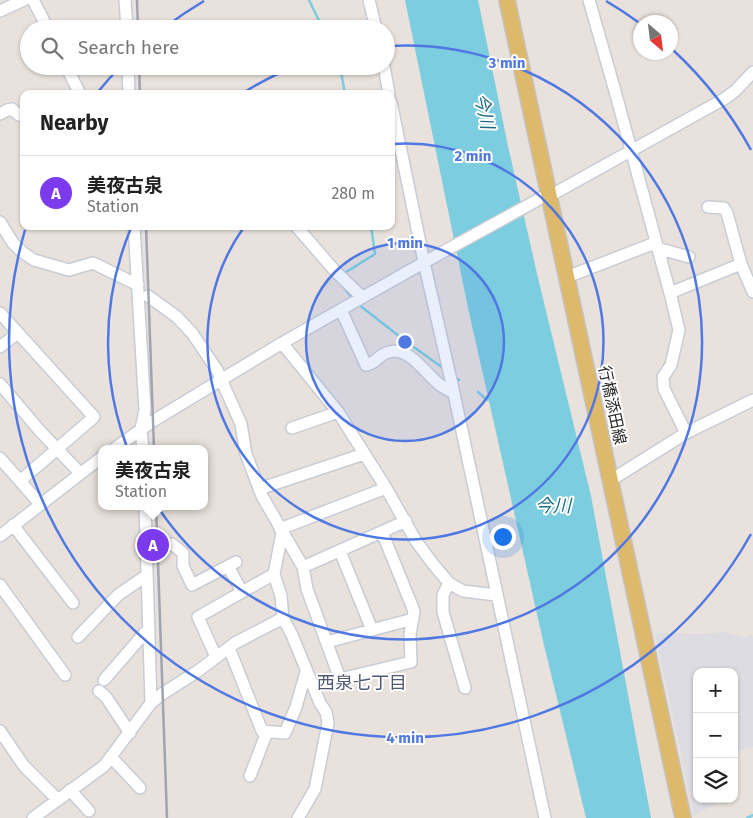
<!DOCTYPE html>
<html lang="en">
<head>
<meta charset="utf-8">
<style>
	:root { --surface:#fff; --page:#f6f6f6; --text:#222; --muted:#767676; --line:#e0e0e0; --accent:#7c3aed }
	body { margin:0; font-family:"Fira Sans","Noto Sans JP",sans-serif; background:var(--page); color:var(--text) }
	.controls { position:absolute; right:15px; bottom:15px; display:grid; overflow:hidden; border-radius:10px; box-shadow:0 1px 4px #0004 }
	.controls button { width:45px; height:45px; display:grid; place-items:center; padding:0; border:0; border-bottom:1px solid var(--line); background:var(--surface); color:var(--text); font:25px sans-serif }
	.compass { position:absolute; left:633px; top:15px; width:45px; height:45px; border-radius:50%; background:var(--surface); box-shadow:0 1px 4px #0004; rotate:152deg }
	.you { position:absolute; left:502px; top:536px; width:18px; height:18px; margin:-12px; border:4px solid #fff; border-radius:50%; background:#1a73e8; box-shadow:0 0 0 8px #1a73e833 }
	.badge { display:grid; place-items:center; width:32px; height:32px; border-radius:50%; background:var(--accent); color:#fff; font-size:16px; font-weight:700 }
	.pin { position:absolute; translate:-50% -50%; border:2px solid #fff; box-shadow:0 1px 5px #0006 }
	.popup { position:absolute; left:98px; top:445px; width:110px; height:65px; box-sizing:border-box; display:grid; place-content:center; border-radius:10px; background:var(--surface); filter:drop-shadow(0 1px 4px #0005); font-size:16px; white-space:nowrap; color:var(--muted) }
	.popup b { font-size:19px; color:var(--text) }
	.popup::after { content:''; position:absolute; left:50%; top:100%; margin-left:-10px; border:10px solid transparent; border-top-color:var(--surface) }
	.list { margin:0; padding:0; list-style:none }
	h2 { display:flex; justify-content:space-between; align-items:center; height:65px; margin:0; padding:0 20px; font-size:21px }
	h2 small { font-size:16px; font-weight:400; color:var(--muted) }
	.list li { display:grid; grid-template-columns:32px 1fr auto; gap:15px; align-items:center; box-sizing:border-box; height:75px; padding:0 20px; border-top:1px solid var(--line) }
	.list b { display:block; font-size:19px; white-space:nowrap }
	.list p { margin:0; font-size:16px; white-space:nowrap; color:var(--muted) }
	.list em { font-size:16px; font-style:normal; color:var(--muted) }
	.icon { flex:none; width:28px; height:28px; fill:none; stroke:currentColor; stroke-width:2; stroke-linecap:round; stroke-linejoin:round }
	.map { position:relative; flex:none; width:753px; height:818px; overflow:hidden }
	.search { position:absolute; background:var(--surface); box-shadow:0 1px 4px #0004; left:20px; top:20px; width:375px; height:55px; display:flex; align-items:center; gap:12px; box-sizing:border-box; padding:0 18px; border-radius:28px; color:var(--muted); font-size:19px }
	.panel { position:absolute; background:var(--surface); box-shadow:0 1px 4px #0004; left:20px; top:90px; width:375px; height:140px; border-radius:10px }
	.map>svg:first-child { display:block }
</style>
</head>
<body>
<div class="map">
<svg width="753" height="818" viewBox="0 0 753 818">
	<rect width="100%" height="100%" fill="#e9e2dc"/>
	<path fill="#dddce2" d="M725,632L745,638L750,635L753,637V747L734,752V672H697V799H724L694,816L655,633L700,634Z"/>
	<path fill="#7ccddf" d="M405,0H478L508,146L538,278L591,496L651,818H586L544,645L468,308Z"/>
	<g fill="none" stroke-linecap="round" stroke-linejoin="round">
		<path stroke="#7ccddf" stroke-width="2.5" d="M309,0L323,29
			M340,66L345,94
			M343,274L375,254L371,226
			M342,285L352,298
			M358,304L404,340L443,368
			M454,376L459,380
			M478,392L487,400L491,398
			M747,818L753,815"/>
		<g stroke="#c8ccd5" stroke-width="14">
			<path id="minor" d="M33,0L48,29
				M125,0L127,29
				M369,0L376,29
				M589,0L615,91L670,293L741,264L753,292
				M0,11L24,0
				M66,66L80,94
				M128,66L129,94
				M384,66L389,94
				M391,102L424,262L453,389L545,818
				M0,114L7,110L12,109L19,115L24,116
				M708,207L724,208L727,213L741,264
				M0,222L13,243L22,252L34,260L69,270L93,263L138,285
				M134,226L145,410L141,429L143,449
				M296,226L335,271L362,297
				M657,248L689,257
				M567,277L655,243
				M670,293L679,330L671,365L663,377L664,389L686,433
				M148,296L177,317L192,333L217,370L241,424L246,454L262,496L303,567L406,521
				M341,310L366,365C377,363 379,354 389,352C410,346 425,374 440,385C444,388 449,390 454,393
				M0,313L94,417L20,481
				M282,343L338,412L386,488L416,541L433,564L449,583L463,591L496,595
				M0,347L18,333
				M0,384L40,431L80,473
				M292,428L338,412
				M114,449L153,421L282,343L432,258L543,197L555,193L724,99L735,91L753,72
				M0,458L40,504
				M611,480L686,433L753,400
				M259,489L364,454
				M145,506L151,703
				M13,525L73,603
				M280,529L386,488
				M282,533L274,574L281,596L283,618L292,635L320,703L326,712L328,723L315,789L298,818
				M0,536L102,457
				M172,544L183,553V566L192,585L236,562
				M340,551L372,630
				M228,566L242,592
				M303,567L307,589L340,679L411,662L410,634L414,611L382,532
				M449,583L443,595V612L465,688
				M0,585L65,675
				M78,637L118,595L147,575
				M327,642L413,619
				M229,648L262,731L285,733L296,707L306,672
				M216,657L198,617L274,574
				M104,680L149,628
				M99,691L106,697L130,733
				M0,731L24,766L58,800
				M112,758L140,788
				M250,776L267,732
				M70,790L89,811
				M33,818L104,766L151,703L162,694L198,671L235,643L283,618"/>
		</g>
		<g stroke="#c3c3c3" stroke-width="18">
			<path id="major" d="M507,0L683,818"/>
		</g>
		<use href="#minor" stroke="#fff" stroke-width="11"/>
		<use href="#major" stroke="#deb96c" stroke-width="15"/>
		<path stroke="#a0a4b1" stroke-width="2.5" d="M137,0L138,29
			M139,66L140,94
			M146,226L154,449
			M156,506L167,818"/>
	</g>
	<circle cx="405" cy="342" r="99" fill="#5078e3" fill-opacity=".12"/>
	<g fill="none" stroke="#5078e3" stroke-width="2.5">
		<circle cx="405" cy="342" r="99"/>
		<path d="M393 144A198 198 0 1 1 244 227"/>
		<path d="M243 93A297 297 0 0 1 294 67M387 46A297 297 0 1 1 131 228"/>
		<path d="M751 534A396 396 0 0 1 25 230M97 93A396 396 0 0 1 120 67M164 28A396 396 0 0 1 204 1M606 1A396 396 0 0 1 638 22M673 50A396 396 0 0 1 751 150"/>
	</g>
	<g text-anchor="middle" stroke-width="4" stroke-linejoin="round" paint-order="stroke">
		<g font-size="16" fill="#292929" stroke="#fff">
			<text transform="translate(613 405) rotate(78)" y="6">行橋添田線</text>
		</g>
		<g font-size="18" font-style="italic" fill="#1e6d88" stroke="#fff">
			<text transform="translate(484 111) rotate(78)" y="6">今川</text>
			<text x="553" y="512">今川</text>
		</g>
		<g font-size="18" fill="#4f5973" stroke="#fff">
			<text x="362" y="689">西泉七丁目</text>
		</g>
	</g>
	<circle cx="405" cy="342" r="8" fill="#5078e3" stroke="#fff" stroke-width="2.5"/>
	<g font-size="15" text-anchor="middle" font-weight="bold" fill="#5078e3" stroke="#fff" stroke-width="4" stroke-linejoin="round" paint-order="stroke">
		<text x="507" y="68">3 min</text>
		<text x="473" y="161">2 min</text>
		<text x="405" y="248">1 min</text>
		<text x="405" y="743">4 min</text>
	</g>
</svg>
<div class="controls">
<button>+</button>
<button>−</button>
<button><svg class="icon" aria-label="layers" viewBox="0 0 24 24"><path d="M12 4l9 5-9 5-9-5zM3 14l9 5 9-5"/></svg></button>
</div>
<svg class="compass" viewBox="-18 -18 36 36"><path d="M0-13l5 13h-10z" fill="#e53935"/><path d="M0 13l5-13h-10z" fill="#767676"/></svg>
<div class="you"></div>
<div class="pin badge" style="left:153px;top:545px">A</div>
<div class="popup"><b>美夜古泉</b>Station</div>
<div class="search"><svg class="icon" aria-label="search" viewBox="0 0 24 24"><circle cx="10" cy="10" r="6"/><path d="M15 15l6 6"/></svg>Search here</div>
<section class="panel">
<h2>Nearby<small></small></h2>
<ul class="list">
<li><span class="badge">A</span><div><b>美夜古泉</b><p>Station</p></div><em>280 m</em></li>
</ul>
</section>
</div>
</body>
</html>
